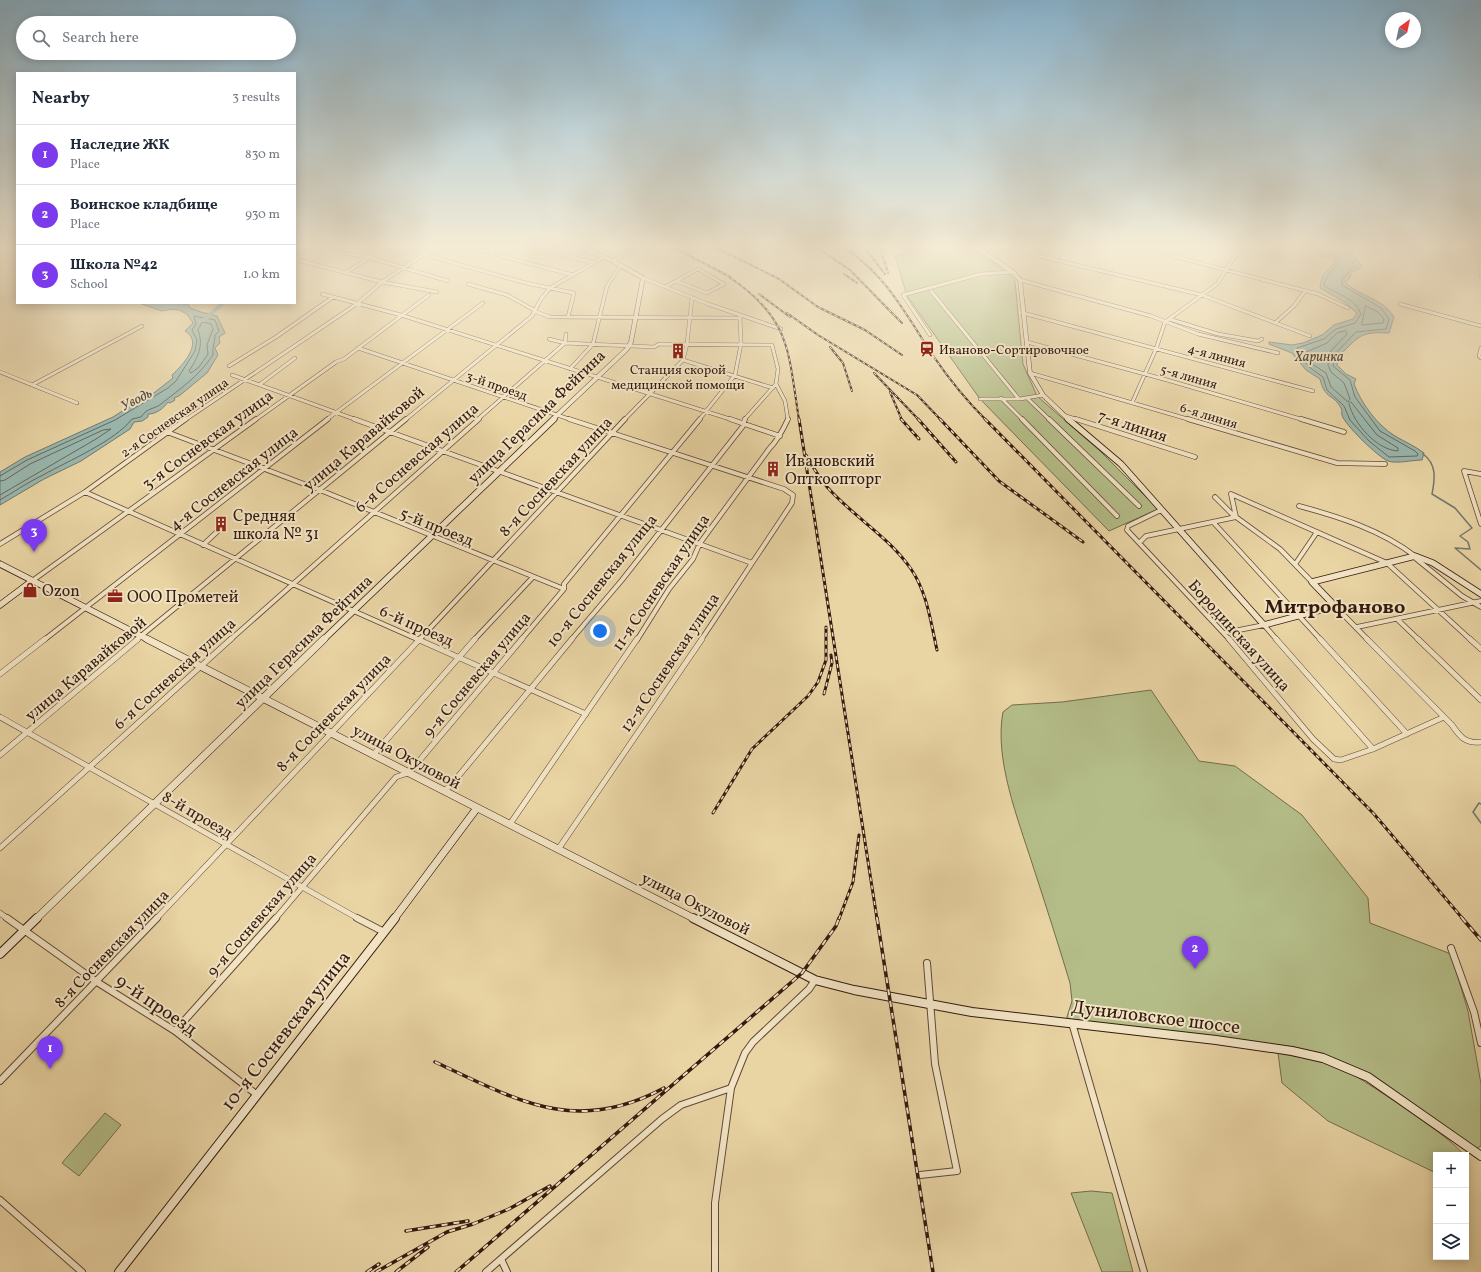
<!DOCTYPE html>
<html lang="en">
<head>
<meta charset="utf-8">
<style>
	:root { --surface:#fff; --page:#f2f2f3; --text:#1f2937; --muted:#747a83; --line:#e0e1e3; --accent:#7c3aed }
	body { margin:0; font-family:Vollkorn,serif; background:var(--page); color:var(--text) }
	.controls { position:absolute; right:12px; bottom:12px; display:grid; overflow:hidden; border-radius:0px; box-shadow:0 2px 10px #0003 }
	.controls button { width:36px; height:36px; display:grid; place-items:center; padding:0; border:0; border-bottom:1px solid var(--line); background:var(--surface); color:var(--text); font:20px sans-serif }
	.compass { position:absolute; left:1385px; top:12px; width:36px; height:36px; border-radius:50%; background:var(--surface); box-shadow:0 2px 10px #0003; rotate:33deg }
	.you { position:absolute; left:600px; top:631px; width:14px; height:14px; margin:-10px; border:3px solid #fff; border-radius:50%; background:#1a73e8; box-shadow:0 0 0 6px #1a73e833 }
	.badge { display:grid; place-items:center; width:26px; height:26px; border-radius:50%; background:var(--accent); color:#fff; font-size:13px; font-weight:700 }
	.pin { position:absolute; translate:-50% -33px; filter:drop-shadow(0 1px 2px #0008) }
	.pin::after { content:''; position:absolute; top:21px; width:14px; height:12px; background:inherit; clip-path:polygon(0 0,100% 0,50% 100%) }
	.list { margin:0; padding:0; list-style:none }
	h2 { display:flex; justify-content:space-between; align-items:center; height:52px; margin:0; padding:0 16px; font-size:17px }
	h2 small { font-size:13px; font-weight:400; color:var(--muted) }
	.list li { display:grid; grid-template-columns:26px 1fr auto; gap:12px; align-items:center; box-sizing:border-box; height:60px; padding:0 16px; border-top:1px solid var(--line) }
	.list b { display:block; font-size:15px; white-space:nowrap }
	.list p { margin:0; font-size:13px; white-space:nowrap; color:var(--muted) }
	.list em { font-size:13px; font-style:normal; color:var(--muted) }
	.icon { flex:none; width:22px; height:22px; fill:none; stroke:currentColor; stroke-width:2; stroke-linecap:round; stroke-linejoin:round }
	.map { position:relative; flex:none; width:1481px; height:1272px; overflow:hidden }
	.search { position:absolute; background:var(--surface); box-shadow:0 2px 10px #0003; left:16px; top:16px; width:280px; height:44px; display:flex; align-items:center; gap:10px; box-sizing:border-box; padding:0 14px; border-radius:22px; color:var(--muted); font-size:15px }
	.panel { position:absolute; background:var(--surface); box-shadow:0 2px 10px #0003; left:16px; top:72px; width:280px; height:232px; border-radius:0px }
	.map>svg:first-child { display:block }
</style>
</head>
<body>
<div class="map">
<svg width="1481" height="1272" viewBox="0 0 1481 1272">
	<rect width="100%" height="100%" fill="#e9d4a4"/>
	<filter id="stains"><feTurbulence type="fractalNoise" baseFrequency=".005" numOctaves="4"/><feColorMatrix values="0 0 0 0 .2 0 0 0 0 .09 0 0 0 0 .02 0 0 0 .5 -.17"/></filter>
	<radialGradient id="worn" r=".72"><stop offset=".6" stop-color="#630" stop-opacity="0"/><stop offset="1" stop-color="#630" stop-opacity=".3"/></radialGradient>
	<path fill="#b4bd88" stroke="#746c4b" d="M906,247H970L1010,275L1015,281L1023,364L1037,396L1100,451L1158,509L1109,531L980,399L907,296L895,256L908,252Z
		M1151,690L1199,761L1235,766L1302,815L1368,898L1370,923L1451,954L1468,1011L1481,1084V1146L1474,1150L1362,1071C1323,1049 1283,1047 1239,1041C1182,1033 1124,1026 1066,1020L1072,1001L1070,983C1058,943 1045,903 1032,863C1018,819 994,759 1003,712L1012,705L1062,702Z
		M1278,1053C1298,1057 1325,1060 1343,1069C1360,1077 1460,1143 1463,1155H1436V1173L1328,1121L1282,1083Z
		M105,1113L121,1125L79,1176L62,1163Z
		M1091,1191L1112,1193L1133,1272H1102L1071,1193Z"/>
	<path fill="#99b7ae" stroke="#71786e" d="M1310,247H1352V253L1362,267L1351,273L1350,278L1345,282C1360,297 1383,298 1394,317L1389,333C1367,332 1361,333 1346,349C1340,355 1338,357 1337,365L1346,374L1356,379L1354,384C1361,403 1377,425 1395,436C1405,442 1415,446 1424,453L1422,460C1412,460 1397,464 1388,461C1378,457 1344,424 1342,415C1341,411 1343,412 1341,408C1334,394 1325,400 1320,379L1306,370L1292,353L1269,344V342L1292,345L1303,343L1322,335L1334,325L1353,319L1357,313L1344,302L1320,288C1322,268 1330,273 1335,260L1332,256L1324,257Z
		M139,303L188,304L190,308L201,312L217,316L225,333L219,337L220,343L215,348L218,355L207,373L179,396L174,398L175,400L170,403L168,402C163,409 156,414 148,414V417L142,421L134,422L130,429L81,461L44,479L0,505V472L25,457L113,417L138,401L150,396L173,378L172,375C183,365 204,342 185,331L193,323L187,314L179,310L171,309L162,311Z"/>
	<g fill="none" stroke-linecap="round" stroke-linejoin="round">
		<path stroke="#66685e" stroke-width="1" d="M1317,247L1325,252L1334,253L1339,259C1336,270 1325,275 1324,286C1337,294 1355,298 1361,314L1355,323L1336,329L1324,339L1297,348L1296,351L1309,367L1323,377L1327,390L1344,406L1350,420L1369,441L1389,457L1417,456L1418,454L1415,451L1380,431L1355,397L1350,380L1333,366L1335,354L1356,332L1386,329L1389,319L1381,308L1342,285V280L1355,265L1348,255V247
			M1366,306L1378,312L1384,319L1383,323L1362,325Z
			M203,322L211,324L213,329L207,345L208,354L199,367L191,373L189,371C198,357 204,346 198,330Z
			M1346,331L1347,334L1330,352L1328,365L1331,372L1344,383L1350,399L1348,402L1331,387L1326,373L1312,364L1304,353L1327,343L1337,333Z
			M1351,402L1377,435L1398,448V451C1377,450 1354,424 1349,404Z
			M0,476L27,460L115,420L168,388L176,381L195,351L197,340L192,330L196,324L194,316L215,320L219,331L215,335C215,343 212,347 213,355C198,377 181,388 161,404C153,410 148,407 141,417L132,419C115,441 68,461 43,475C28,482 14,492 0,500
			M0,481L5,480L30,464L103,430L111,429L96,439L0,495"/>
		<path stroke="#71786e" stroke-width="1.5" d="M1423,454C1437,464 1435,479 1432,494L1455,508L1472,528L1460,536L1468,542L1470,549L1455,548L1481,570
			M1481,804L1479,803L1473,812L1481,823"/>
		<path fill="#99b7ae" fill-rule="evenodd" d="M299,247H304L295,253V249Z
			M220,303H226L205,322H201V320Z"/>
		<g stroke="#614834" stroke-width="4">
			<path id="street-far3" d="M396,247L526,283L574,293L568,317
				M465,247L488,252
				M533,247L594,263
				M1001,247L1202,295L1310,336
				M1138,247L1318,294L1348,308
				M1246,247L1283,257
				M1480,247L1481,276
				M311,248L368,257L448,281
				M497,255L573,275
				M301,261L382,282L437,292
				M613,261L636,247
				M1055,261L1065,247
				M698,269L724,284L707,293L676,281Z
				M347,272L385,247
				M643,278L708,304L781,329
				M1020,280L1151,316L1198,334L1278,353
				M468,284L507,295L534,310
				M665,287L676,281
				M931,291L1019,399
				M322,294L401,315L733,420
				M1400,304L1481,326
				M534,311L550,317L739,318
				M1023,313L1313,391
				M1169,319L1218,334L1258,341L1262,339
				M1275,323L1294,306L1305,291
				M930,335L903,295L981,274L1013,272
				M549,339L565,343L654,347L659,344L772,345L778,369L776,384L785,401L788,420
				M1027,342L1167,380L1304,420
				M565,343L566,334
				M358,348L572,420
				M1481,348L1479,356L1481,358
				M683,360L773,388
				M683,360L687,344L692,298
				M229,366L276,337L333,297
				M570,369L593,344L607,286L621,265
				M0,372L77,403
				M1030,373L1191,420
				M232,375L357,420
				M32,385L142,326
				M259,385L295,358
				M1001,398L1023,420
				M980,399H1020L1043,395
				M1028,399L1050,420
				M1132,403L1156,349L1165,322L1217,284L1241,247
				M1066,416L1079,420
				M185,420L358,303L382,282L435,247
				M255,420L336,362L344,359L429,295
				M326,420L483,303
				M405,420L532,316L541,299L550,288L604,257
				M477,420L565,343
				M624,420L683,360
				M699,420L735,375L741,344L740,315
				M744,420L776,384"/>
		</g>
		<g stroke="#614834" stroke-width="5.5">
			<path id="street-far2" d="M354,419L752,563
				M569,419L784,489L793,495L792,503L701,640
				M730,419L780,436
				M1022,419L1117,516
				M1049,419L1139,506
				M1076,419L1195,457
				M1188,419L1337,463L1385,464
				M1301,419L1344,432
				M167,432L320,490L564,589
				M1481,474L1464,471L1481,524
				M85,492L419,640
				M1231,494L1387,563L1471,640
				M1231,494L1236,517L1280,549L1312,582
				M1215,497L1234,516
				M1299,506C1340,517 1381,530 1415,556
				M1163,511H1159L1128,526L1127,530L1230,640
				M1213,522L1321,640
				M1140,542L1146,536L1236,517
				M0,544L85,492L186,419
				M203,545L219,530
				M1414,557L1462,596L1481,607
				M1296,563L1317,532
				M32,581L256,419
				M1335,606L1368,640
				M1398,620L1419,640
				M1357,627L1481,601
				M1224,633L1264,625L1277,640
				M44,640L328,419
				M136,640L406,419
				M230,640L479,419
				M419,640L625,419
				M474,640L533,577
				M521,640L564,589V584L700,419
				M571,640L622,580L743,426L745,419
				M637,640L669,589L693,559L700,543L769,449C778,440 783,430 788,419"/>
		</g>
		<g stroke="#614834" stroke-width="6">
			<path id="street-far1" d="M417,639L586,714
				M1229,639L1313,739L1334,759L1341,760L1373,749L1444,717
				M1276,639L1373,749
				M1320,639L1407,734
				M1367,639L1452,725C1460,737 1466,744 1481,742
				M1418,639L1481,700
				M1470,639L1481,649
				M0,674L45,639
				M0,717L359,919
				M0,755L138,639
				M373,755L475,639
				M444,791L451,785L572,639
				M510,824L637,639
				M0,848L231,639
				M559,848L702,639
				M0,913L8,919
				M156,919L420,639
				M275,919L396,777L408,773L414,767L522,639"/>
		</g>
		<g stroke="#614834" stroke-width="8">
			<path id="street" d="M7,918L97,982L175,1031L256,1094
				M357,918L384,932
				M1451,948L1474,1012L1481,1043
				M1072,1023L1144,1272
				M175,1031L276,918
				M0,1081L157,918
				M920,1175L957,1171L935,1064L927,963
				M0,1200L82,1272
				M501,1259L507,1272
				M486,1272L662,1119L681,1105L731,1088L745,1053L753,1042L809,989L815,980
				M715,1272V1203L731,1088"/>
		</g>
		<g stroke="#341a0e" stroke-width="5">
			<path id="secondary-far3" d="M976,247L1013,272L1020,280L1030,373L1043,395L1069,420
				M552,420L627,349L631,342L643,278L613,261L580,247"/>
		</g>
		<g stroke="#341a0e" stroke-width="7">
			<path id="secondary-far2" d="M1068,419L1121,464L1264,625L1335,606
				M0,564L149,640
				M0,605L32,581
				M1335,606L1312,582L1415,556L1433,563L1481,594
				M323,640L554,419"/>
		</g>
		<g stroke="#341a0e" stroke-width="8">
			<path id="secondary-far1" d="M147,639L695,919
				M36,919L324,639
				M394,919L477,808"/>
		</g>
		<g stroke="#341a0e" stroke-width="10">
			<path id="secondary" d="M693,918L815,980L854,990L972,1012L1216,1040L1292,1051L1323,1058L1368,1077L1481,1156
				M0,954L37,918
				M119,1272L395,918"/>
		</g>
		<use href="#street-far3" stroke="#f1e3c4" stroke-width="3"/>
		<use href="#street-far2" stroke="#f1e3c4" stroke-width="4"/>
		<use href="#street-far1" stroke="#f1e3c4" stroke-width="5"/>
		<use href="#street" stroke="#f1e3c4" stroke-width="6"/>
		<use href="#secondary-far3" stroke="#f1e3c4" stroke-width="4"/>
		<use href="#secondary-far2" stroke="#f1e3c4" stroke-width="5.5"/>
		<use href="#secondary-far1" stroke="#f1e3c4" stroke-width="7"/>
		<use href="#secondary" stroke="#f1e3c4" stroke-width="8"/>
		<g stroke="#341a0e" stroke-width="2">
			<path id="rail-far2" d="M673,247L730,277
				M715,247L779,279L818,307L865,330L902,355
				M816,247L850,270L893,314
				M844,247C887,276 906,315 934,357C949,379 967,401 986,420
				M864,247L885,274
				M874,247V249
				M880,247L888,273
				M844,274L857,283
				M726,275C791,317 788,350 799,420
				M759,294L790,317
				M889,310L902,323
				M787,313L818,335L917,395L941,420
				M830,347L843,363L852,391
				M874,373L919,420
				M890,392L902,420"/>
		</g>
		<g stroke="#341a0e" stroke-width="3">
			<path id="rail-far1" d="M799,419L877,919
				M901,419L919,439
				M918,419L956,462
				M940,419L999,481L1083,542
				M985,419L1374,814L1463,919
				M806,455C813,467 819,478 828,488C854,517 889,537 911,569C927,592 931,623 937,650
				M824,694L832,663L831,655
				M713,813L752,749L808,696L818,682L826,660V627
				M839,919L853,882L859,835"/>
		</g>
		<g stroke="#341a0e" stroke-width="3.5">
			<path id="rail" d="M877,918L933,1272
				M1462,918L1481,940
				M435,1062C517,1100 575,1136 664,1088
				M406,1231L468,1221
				M367,1272L379,1264
				M376,1272L447,1232L473,1224L509,1209L550,1186
				M396,1272L428,1247
				M456,1272L802,973L836,926L839,918"/>
		</g>
		<use href="#rail-far2" stroke="#f1e3c4" stroke-width="1" stroke-dasharray="3" stroke-linecap="butt"/>
		<use href="#rail-far1" stroke="#f1e3c4" stroke-width="1.5" stroke-dasharray="4" stroke-linecap="butt"/>
		<use href="#rail" stroke="#f1e3c4" stroke-width="2" stroke-dasharray="6" stroke-linecap="butt"/>
	</g>
	<linearGradient id="sky" x2="0" y2="1"><stop stop-color="#88b5d1"/><stop offset="0.58" stop-color="#f5ecd6"/><stop offset="1" stop-color="#f5ecd6" stop-opacity="0"/></linearGradient>
	<rect width="1481" height="425" fill="url(#sky)"/>
	<defs>
		<g id="station-bare" transform="scale(1.2)"><path d="M-3-6H3Q5-6 5-4V2Q5 4 3 4L4.5 6H3L1.5 4h-3L-3 6H-4.5L-3 4Q-5 4-5 2V-4Q-5-6-3-6ZM-3.5-4v3h7v-3ZM-3.5 1v1.5H-2V1ZM2 1v1.5H3.5V1Z" fill="#8f2418" stroke="#f1e3c4" stroke-width="2.5" paint-order="stroke"/></g>
		<g id="building-bare" transform="scale(1.2)"><path d="M-4-6H4V6H1V3H-1V6H-4ZM-2.5-4.3h1.7v1.8h-1.7ZM.8-4.3h1.7v1.8H.8ZM-2.5-1h1.7V.8h-1.7ZM.8-1h1.7V.8H.8Z" fill="#8f2418" stroke="#f1e3c4" stroke-width="2.5" paint-order="stroke"/></g>
		<g id="shop-bare" transform="scale(1.2)"><path d="M-5-2.5h2.3a2.7 3.5 0 0 1 5.4 0H5L5.5 6h-11ZM-1.5-2.5h3a1.5 2.3 0 0 0-3 0Z" fill="#8f2418" stroke="#f1e3c4" stroke-width="2.5" paint-order="stroke"/></g>
		<g id="office-bare" transform="scale(1.2)"><path d="M-6-3h4V-5.5h4V-3h4V5H-6ZM-1-4.5V-3h2v-1.5ZM-6 0V1H6V0Z" fill="#8f2418" stroke="#f1e3c4" stroke-width="2.5" paint-order="stroke"/></g>
	</defs>
	<g fill-rule="evenodd">
		<use href="#station-bare" x="927" y="349"/>
		<use href="#building-bare" x="678" y="351"/>
		<use href="#building-bare" x="773" y="469"/>
		<use href="#building-bare" x="221" y="524"/>
		<use href="#shop-bare" x="30" y="590"/>
		<use href="#office-bare" x="115" y="596"/>
	</g>
	<g text-anchor="middle" stroke-width="4" stroke-linejoin="round" paint-order="stroke">
		<g font-size="13" fill="#341a0e" stroke="#f1e3c4" text-anchor="start">
			<text x="939" y="354">Иваново-Сортировочное</text>
			<text x="678" y="374" text-anchor="middle">Станция скорой<tspan x="678" dy="15">медицинской помощи</tspan></text>
		</g>
		<g font-size="13" fill="#341a0e" stroke="#f1e3c4">
			<text transform="translate(1217 355) rotate(15)" y="5">4-я линия</text>
			<text transform="translate(1189 376) rotate(16)" y="5">5-я линия</text>
			<text transform="translate(497 385) rotate(19)" y="5">3-й проезд</text>
			<text transform="translate(1209 415) rotate(17)" y="5">6-я линия</text>
			<text transform="translate(174 417) rotate(-35)" y="5">2-я Сосневская улица</text>
		</g>
		<g font-size="14" font-style="italic" fill="#52493e" stroke="#f1e3c4">
			<text x="1319" y="361">Харинка</text>
			<text transform="translate(136 399) rotate(-27)" y="5">Уводь</text>
		</g>
		<g font-size="16" fill="#341a0e" stroke="#f1e3c4">
			<text transform="translate(536 416) rotate(-44)" y="6">улица Герасима Фейгина</text>
			<text transform="translate(1133 425) rotate(18)" y="6">7-я линия</text>
			<text transform="translate(363 438) rotate(-40)" y="6">улица Каравайковой</text>
			<text transform="translate(207 439) rotate(-36)" y="6">3-я Сосневская улица</text>
			<text transform="translate(416 457) rotate(-41)" y="6">6-я Сосневская улица</text>
			<text transform="translate(555 476) rotate(-47)" y="6">8-я Сосневская улица</text>
			<text transform="translate(233 478) rotate(-38)" y="6">4-я Сосневская улица</text>
			<text transform="translate(437 526) rotate(22)" y="6">5-й проезд</text>
			<text transform="translate(601 580) rotate(-51)" y="6">10-я Сосневская улица</text>
			<text transform="translate(660 582) rotate(-56)" y="6">11-я Сосневская улица</text>
			<text transform="translate(417 625) rotate(24)" y="6">6-й проезд</text>
			<text transform="translate(1240 635) rotate(48)" y="6">Бородинская улица</text>
			<text transform="translate(303 641) rotate(-44)" y="6">улица Герасима Фейгина</text>
			<text transform="translate(669 662) rotate(-56)" y="6">12-я Сосневская улица</text>
			<text transform="translate(85 668) rotate(-40)" y="6">улица Каравайковой</text>
			<text transform="translate(174 673) rotate(-42)" y="6">6-я Сосневская улица</text>
			<text transform="translate(476 674) rotate(-50)" y="6">9-я Сосневская улица</text>
			<text transform="translate(333 712) rotate(-46)" y="6">8-я Сосневская улица</text>
			<text transform="translate(407 756) rotate(28)" y="6">улица Окуловой</text>
			<text transform="translate(198 814) rotate(30)" y="6">8-й проезд</text>
			<text transform="translate(696 903) rotate(27)" y="6">улица Окуловой</text>
			<text transform="translate(261 914) rotate(-49)" y="6">9-я Сосневская улица</text>
			<text transform="translate(111 948) rotate(-46)" y="6">8-я Сосневская улица</text>
		</g>
		<g font-size="16" fill="#341a0e" stroke="#f1e3c4" text-anchor="start">
			<text x="785" y="466">Ивановский<tspan x="785" dy="18">Опткоопторг</tspan></text>
			<text x="233" y="521">Средняя<tspan x="233" dy="18">школа № 31</tspan></text>
			<text x="42" y="596">Ozon</text>
			<text x="127" y="602">ООО Прометей</text>
		</g>
		<g font-size="19" fill="#341a0e" stroke="#f1e3c4">
			<text transform="translate(157 1004) rotate(34)" y="7">9-й проезд</text>
			<text transform="translate(1156 1016) rotate(7)" y="7">Дуниловское шоссе</text>
			<text transform="translate(285 1030) rotate(-52)" y="7">10-я Сосневская улица</text>
		</g>
		<g font-size="20" font-weight="bold" fill="#341a0e" stroke="#f1e3c4">
			<text x="1335" y="613">Митрофаново</text>
		</g>
	</g>
	<rect width="100%" height="100%" filter="url(#stains)"/>
	<rect width="100%" height="100%" fill="url(#worn)"/>
</svg>
<div class="controls">
<button>+</button>
<button>−</button>
<button><svg class="icon" aria-label="layers" viewBox="0 0 24 24"><path d="M12 4l9 5-9 5-9-5zM3 14l9 5 9-5"/></svg></button>
</div>
<svg class="compass" viewBox="-18 -18 36 36"><path d="M0-13l5 13h-10z" fill="#e53935"/><path d="M0 13l5-13h-10z" fill="#747a83"/></svg>
<div class="you"></div>
<div class="pin badge" style="left:50px;top:1069px">1</div>
<div class="pin badge" style="left:1195px;top:969px">2</div>
<div class="pin badge" style="left:34px;top:552px">3</div>
<div class="search"><svg class="icon" aria-label="search" viewBox="0 0 24 24"><circle cx="10" cy="10" r="6"/><path d="M15 15l6 6"/></svg>Search here</div>
<section class="panel">
<h2>Nearby<small>3 results</small></h2>
<ul class="list">
<li><span class="badge">1</span><div><b>Наследие ЖК</b><p>Place</p></div><em>830 m</em></li>
<li><span class="badge">2</span><div><b>Воинское кладбище</b><p>Place</p></div><em>930 m</em></li>
<li><span class="badge">3</span><div><b>Школа №42</b><p>School</p></div><em>1.0 km</em></li>
</ul>
</section>
</div>
</body>
</html>
